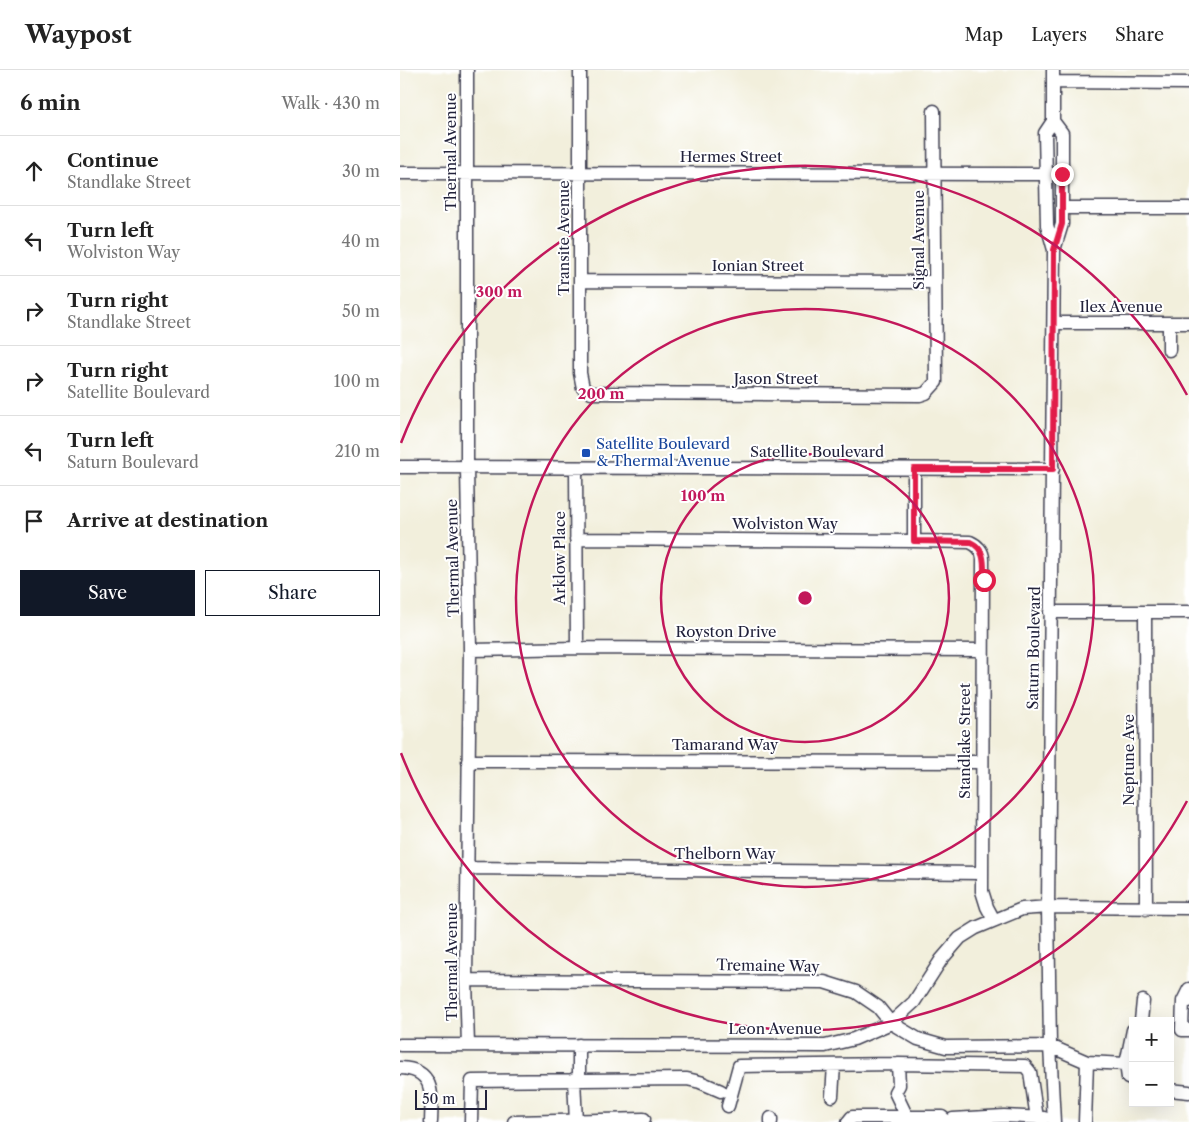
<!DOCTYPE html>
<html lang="en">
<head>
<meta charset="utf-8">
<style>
	:root { --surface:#fff; --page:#f2f2f2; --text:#222; --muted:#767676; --line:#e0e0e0; --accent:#111827 }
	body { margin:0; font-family:"Libre Caslon Text",serif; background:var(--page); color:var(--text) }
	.controls { position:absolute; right:15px; bottom:15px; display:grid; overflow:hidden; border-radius:0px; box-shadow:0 5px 20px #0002 }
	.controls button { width:45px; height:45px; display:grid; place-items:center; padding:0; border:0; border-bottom:1px solid var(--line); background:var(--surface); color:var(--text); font:25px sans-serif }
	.scale { position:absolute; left:15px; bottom:12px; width:72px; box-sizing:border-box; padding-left:5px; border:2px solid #22223b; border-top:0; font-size:14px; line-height:18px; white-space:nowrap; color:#22223b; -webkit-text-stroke:4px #fff; paint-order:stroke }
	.stop { position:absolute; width:15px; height:15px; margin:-11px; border:4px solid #e11d48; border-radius:50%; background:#fff }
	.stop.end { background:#e11d48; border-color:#fff; box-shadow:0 1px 5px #0008 }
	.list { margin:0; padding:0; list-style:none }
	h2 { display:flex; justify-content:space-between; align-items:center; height:65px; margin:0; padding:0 20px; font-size:21px }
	h2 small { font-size:16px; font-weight:400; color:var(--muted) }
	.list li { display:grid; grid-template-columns:32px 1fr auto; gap:15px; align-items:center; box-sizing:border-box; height:70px; padding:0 20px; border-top:1px solid var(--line) }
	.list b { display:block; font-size:19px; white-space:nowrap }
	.list p { margin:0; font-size:16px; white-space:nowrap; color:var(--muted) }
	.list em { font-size:16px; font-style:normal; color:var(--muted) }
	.actions { display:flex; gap:10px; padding:15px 20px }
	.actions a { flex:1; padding:11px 0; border:1px solid var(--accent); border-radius:0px; text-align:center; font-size:18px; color:var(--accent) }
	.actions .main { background:var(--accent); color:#fff }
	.icon { flex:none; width:28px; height:28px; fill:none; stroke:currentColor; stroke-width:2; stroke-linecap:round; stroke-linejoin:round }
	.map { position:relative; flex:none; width:789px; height:1052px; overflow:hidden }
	header { display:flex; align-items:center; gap:30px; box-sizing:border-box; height:70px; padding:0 25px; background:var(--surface); border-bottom:1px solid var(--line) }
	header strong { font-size:24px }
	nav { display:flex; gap:28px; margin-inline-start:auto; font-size:18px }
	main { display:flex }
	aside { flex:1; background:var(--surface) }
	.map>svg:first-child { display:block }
</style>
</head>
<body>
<header>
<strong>Waypost</strong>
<nav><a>Map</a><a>Layers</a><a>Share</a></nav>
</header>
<main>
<aside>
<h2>6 min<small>Walk · 430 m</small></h2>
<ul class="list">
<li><svg class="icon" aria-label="ahead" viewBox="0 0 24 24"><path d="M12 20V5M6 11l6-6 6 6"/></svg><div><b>Continue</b><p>Standlake Street</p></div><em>30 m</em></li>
<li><svg class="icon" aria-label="left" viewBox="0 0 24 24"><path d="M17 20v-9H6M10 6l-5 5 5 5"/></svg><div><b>Turn left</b><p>Wolviston Way</p></div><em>40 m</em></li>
<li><svg class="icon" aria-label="right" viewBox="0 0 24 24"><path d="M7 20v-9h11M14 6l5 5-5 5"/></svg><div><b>Turn right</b><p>Standlake Street</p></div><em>50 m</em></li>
<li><svg class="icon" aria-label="right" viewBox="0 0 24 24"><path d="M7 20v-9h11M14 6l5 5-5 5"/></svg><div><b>Turn right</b><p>Satellite Boulevard</p></div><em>100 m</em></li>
<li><svg class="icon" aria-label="left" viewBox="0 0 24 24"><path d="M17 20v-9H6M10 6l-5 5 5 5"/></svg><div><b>Turn left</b><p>Saturn Boulevard</p></div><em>210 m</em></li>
<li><svg class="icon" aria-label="arrive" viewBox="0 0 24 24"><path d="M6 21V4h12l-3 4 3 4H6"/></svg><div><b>Arrive at destination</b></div></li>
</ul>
<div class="actions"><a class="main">Save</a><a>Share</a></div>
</aside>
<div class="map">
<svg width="789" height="1052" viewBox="0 0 789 1052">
	<rect width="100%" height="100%" fill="#fff"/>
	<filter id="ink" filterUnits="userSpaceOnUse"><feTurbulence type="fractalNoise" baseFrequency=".02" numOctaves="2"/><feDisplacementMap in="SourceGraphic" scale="10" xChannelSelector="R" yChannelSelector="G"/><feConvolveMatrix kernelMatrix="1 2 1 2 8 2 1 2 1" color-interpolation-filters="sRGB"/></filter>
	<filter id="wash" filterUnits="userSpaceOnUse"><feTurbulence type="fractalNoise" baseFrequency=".0096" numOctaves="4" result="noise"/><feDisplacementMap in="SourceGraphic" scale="20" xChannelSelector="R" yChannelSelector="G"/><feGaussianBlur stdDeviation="1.12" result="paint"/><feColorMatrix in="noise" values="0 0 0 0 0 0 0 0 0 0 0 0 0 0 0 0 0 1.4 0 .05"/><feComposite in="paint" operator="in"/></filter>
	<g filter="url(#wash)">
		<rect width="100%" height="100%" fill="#f2efdc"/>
	</g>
	<g filter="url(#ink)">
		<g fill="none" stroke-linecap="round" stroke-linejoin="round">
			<g stroke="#414153" stroke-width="15">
				<path id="minor" d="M67,0V397L70,580L66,910L68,975
					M180,0V303L183,318L191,323L520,325L526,323L536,312L534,41
					M653,0V51L662,63V154L654,180L648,837L650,976L654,1052
					M653,12L789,13
					M653,51L645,63L647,155L654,180
					M0,103L662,104
					M662,138H789
					M180,211L535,212
					M654,253H789
					M769,280V253
					M0,397L653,399
					M176,398L177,578
					M514,399V471
					M176,469L514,471L570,472C577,475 583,481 583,489L582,821L587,837L594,850
					M650,542H789
					M745,542L746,839
					M70,580L177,578L582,580
					M68,691L581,692
					M68,798L582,803
					M66,910L424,912L456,922L478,937L491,953L518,969L546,977L650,976L687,992L685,1052
					M783,931L789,919
					M789,931H783L782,960H789
					M741,951L743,931
					M0,975L425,976L454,969L491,953L514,932L541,890L560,868L576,858L622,839L648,837L789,838
					M179,975V1009
					M687,992L726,994L728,1008L733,1010
					M498,994L499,1015L495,1022L507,1047
					M726,994L733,960
					M0,998C35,999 32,1025 31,1052
					M174,1009L176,1052
					M770,1020L789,1022
					M432,1026L434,995
					M328,1036L339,996L498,994L625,996L630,1002L637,1048
					M371,1048V1052
					M71,1052L72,1011L287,1009L300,1012L321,1021
					M114,1052L244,1049
					M448,1052L452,1047H542L548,1052
					M552,1052L553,1049L604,1046L644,1048"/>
			</g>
			<use href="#minor" stroke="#fff" stroke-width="12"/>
		</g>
	</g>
	<g fill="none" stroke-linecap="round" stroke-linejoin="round" filter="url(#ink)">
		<path stroke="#e11d48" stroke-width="6" d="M584,510C584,494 586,479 570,472L514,471V399H653L654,180L662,154V104"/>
	</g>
	<g fill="none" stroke="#c2185b" stroke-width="2.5">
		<circle cx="405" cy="528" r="144"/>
		<circle cx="405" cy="528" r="289"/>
		<path d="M787 731A433 433 0 0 1 1 683M1 373A433 433 0 0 1 787 325"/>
	</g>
	<rect fill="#1a4fb4" stroke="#fff" stroke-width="2" x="181" y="378" width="10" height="10" rx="2.5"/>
	<g text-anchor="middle" stroke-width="4" stroke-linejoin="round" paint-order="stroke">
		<g font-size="15" fill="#22223b" stroke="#fff">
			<text transform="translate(51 82) rotate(-90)" y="5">Thermal Avenue</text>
			<text x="331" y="92">Hermes Street</text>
			<text transform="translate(164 168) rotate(-90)" y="5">Transite Avenue</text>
			<text transform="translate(519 170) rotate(-90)" y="5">Signal Avenue</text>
			<text x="358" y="201">Ionian Street</text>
			<text x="721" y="242">Ilex Avenue</text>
			<text x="376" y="314">Jason Street</text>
			<text x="417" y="387">Satellite Boulevard</text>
			<text x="385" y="459">Wolviston Way</text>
			<text transform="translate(53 488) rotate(-91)" y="5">Thermal Avenue</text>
			<text transform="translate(160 488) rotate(-90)" y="5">Arklow Place</text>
			<text x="326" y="567">Royston Drive</text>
			<text transform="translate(634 578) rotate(-89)" y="5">Saturn Boulevard</text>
			<text transform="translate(565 671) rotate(-90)" y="5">Standlake Street</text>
			<text x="325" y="680">Tamarand Way</text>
			<text transform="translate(729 690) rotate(-90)" y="5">Neptune Ave</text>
			<text x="325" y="789">Thelborn Way</text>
			<text transform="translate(52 892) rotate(-90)" y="5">Thermal Avenue</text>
			<text transform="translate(368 896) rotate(1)" y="5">Tremaine Way</text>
			<text x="375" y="964">Leon Avenue</text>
		</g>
		<g font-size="15" fill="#164399" stroke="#fff" text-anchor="start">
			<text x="196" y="379">Satellite Boulevard<tspan x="196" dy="17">&amp; Thermal Avenue</tspan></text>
		</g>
	</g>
	<circle cx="405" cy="528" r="8" fill="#c2185b" stroke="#fff" stroke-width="2.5"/>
	<g font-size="15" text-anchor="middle" font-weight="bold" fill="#c2185b" stroke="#fff" stroke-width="4" stroke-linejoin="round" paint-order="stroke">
		<text x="99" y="227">300 m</text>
		<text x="201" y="329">200 m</text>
		<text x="303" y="431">100 m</text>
	</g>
</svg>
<div class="controls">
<button>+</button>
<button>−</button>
</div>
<div class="scale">50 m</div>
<div class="stop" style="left:584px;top:510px"></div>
<div class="stop end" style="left:662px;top:104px"></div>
</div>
</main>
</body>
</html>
